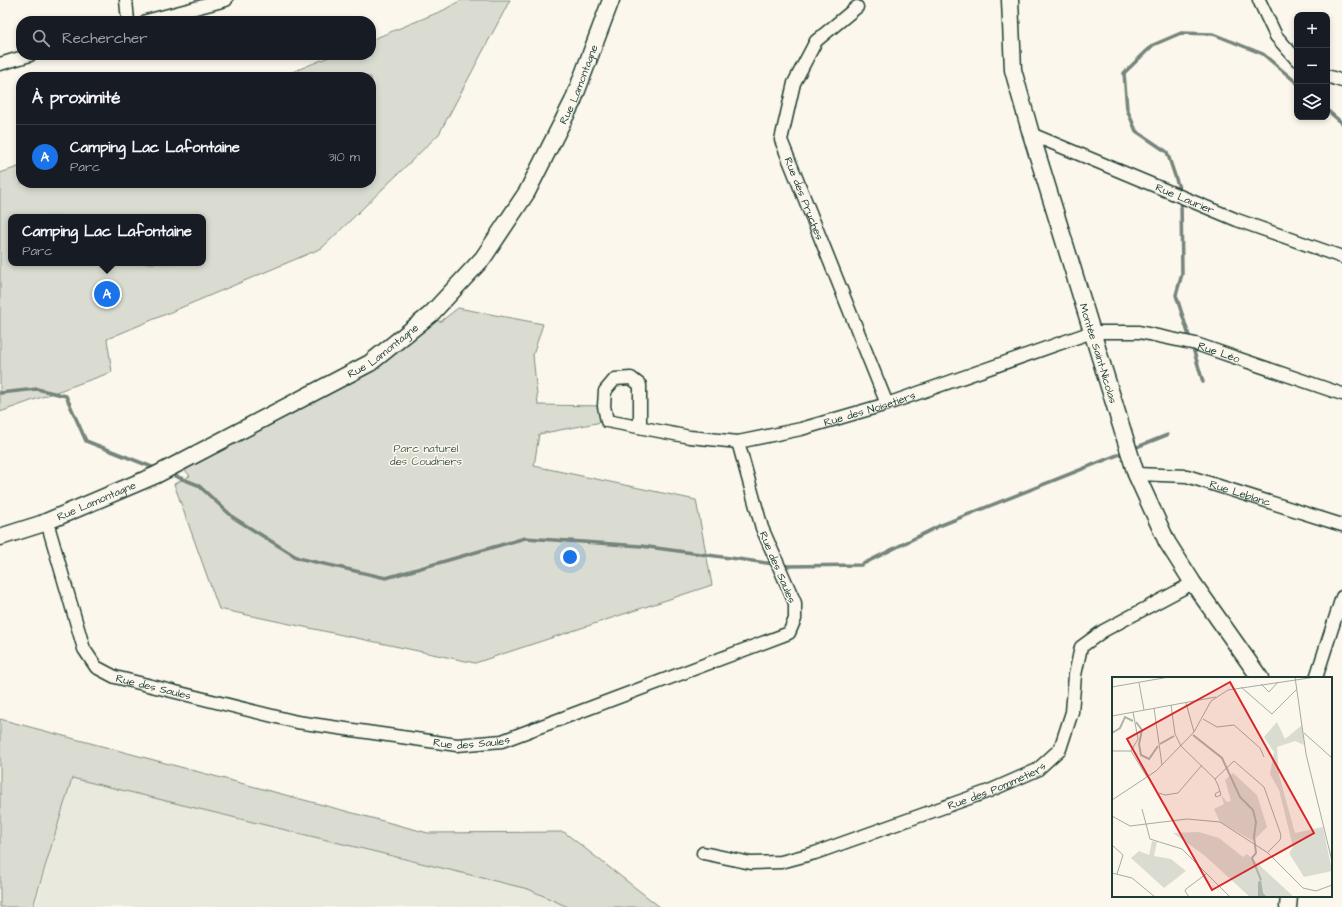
<!DOCTYPE html>
<html lang="fr">
<head>
<meta charset="utf-8">
<style>
	:root { --surface:#171b24; --page:#242831; --text:#f1f3f6; --muted:#9ea1a6; --line:#363941; --accent:#1a73e8 }
	body { margin:0; font-family:"Architects Daughter",sans-serif; background:var(--page); color:var(--text) }
	.controls { position:absolute; right:12px; top:12px; display:grid; overflow:hidden; border-radius:8px; box-shadow:0 2px 6px #0003 }
	.controls button { width:36px; height:36px; display:grid; place-items:center; padding:0; border:0; border-bottom:1px solid var(--line); background:var(--surface); color:var(--text); font:20px sans-serif }
	.you { position:absolute; left:570px; top:557px; width:14px; height:14px; margin:-10px; border:3px solid #fff; border-radius:50%; background:#1a73e8; box-shadow:0 0 0 6px #1a73e833 }
	.badge { display:grid; place-items:center; width:26px; height:26px; border-radius:50%; background:var(--accent); color:#fff; font-size:13px; font-weight:700 }
	.pin { position:absolute; translate:-50% -50%; border:2px solid #fff; box-shadow:0 1px 4px #0006 }
	.popup { position:absolute; left:8px; top:214px; width:198px; height:52px; box-sizing:border-box; display:grid; place-content:center; border-radius:8px; background:var(--surface); filter:drop-shadow(0 1px 3px #0005); font-size:13px; white-space:nowrap; color:var(--muted) }
	.popup b { font-size:15px; color:var(--text) }
	.popup::after { content:''; position:absolute; left:50%; top:100%; margin-left:-8px; border:8px solid transparent; border-top-color:var(--surface) }
	.list { margin:0; padding:0; list-style:none }
	h2 { display:flex; justify-content:space-between; align-items:center; height:52px; margin:0; padding:0 16px; font-size:17px }
	h2 small { font-size:13px; font-weight:400; color:var(--muted) }
	.list li { display:grid; grid-template-columns:26px 1fr auto; gap:12px; align-items:center; box-sizing:border-box; height:64px; padding:0 16px; border-top:1px solid var(--line) }
	.list b { display:block; font-size:15px; white-space:nowrap }
	.list p { margin:0; font-size:13px; white-space:nowrap; color:var(--muted) }
	.list em { font-size:13px; font-style:normal; color:var(--muted) }
	.icon { flex:none; width:22px; height:22px; fill:none; stroke:currentColor; stroke-width:2; stroke-linecap:round; stroke-linejoin:round }
	.map { position:relative; flex:none; width:1342px; height:907px; overflow:hidden }
	.search { position:absolute; background:var(--surface); box-shadow:0 2px 6px #0003; left:16px; top:16px; width:360px; height:44px; display:flex; align-items:center; gap:10px; box-sizing:border-box; padding:0 14px; border-radius:16px; color:var(--muted); font-size:15px }
	.panel { position:absolute; background:var(--surface); box-shadow:0 2px 6px #0003; left:16px; top:72px; width:360px; height:116px; border-radius:16px }
	.map>svg:first-child { display:block }
</style>
</head>
<body>
<div class="map">
<svg width="1342" height="907" viewBox="0 0 1342 907">
	<rect width="100%" height="100%" fill="#fbf7ec"/>
	<filter id="ink" filterUnits="userSpaceOnUse"><feTurbulence type="fractalNoise" baseFrequency=".025" numOctaves="2"/><feDisplacementMap in="SourceGraphic" scale="8" xChannelSelector="R" yChannelSelector="G"/><feConvolveMatrix kernelMatrix="1 2 1 2 8 2 1 2 1" color-interpolation-filters="sRGB"/></filter>
	<g filter="url(#ink)">
		<path fill="#eae9de" d="M72,778L528,889L568,907H35Z"/>
		<path fill="#dbdcd1" stroke="#7d8c82" fill-rule="evenodd" d="M461,0H510L439,134L322,248L107,339L112,372L0,412V173L21,166V183H371V77H280L334,55H371V40L444,10ZM11,217H203V263H11Z
			M458,308L543,324L533,355L538,405L604,406L607,421L539,434L534,466L696,500L712,585L475,663L219,609L174,484L190,476L179,463L370,363L431,314L440,322Z
			M0,719L428,833L564,832L660,907H568L528,889L72,778L33,907H0Z"/>
		<g fill="none" stroke-linecap="round" stroke-linejoin="round">
			<path stroke="#74847b" stroke-width="3.5" d="M1327,110L1342,123
				M1181,194L1167,152L1136,131L1127,109L1124,73L1153,45L1181,33L1213,34L1263,54L1297,83
				M1181,200L1182,274L1176,295L1190,339
				M1192,345L1203,382
				M0,393L37,389L66,396L86,441L157,469
				M1132,449L1167,435
				M170,474L198,485L234,518L298,558L386,578L525,538L641,546L774,564
				M780,565L789,566L861,565L939,526L1125,452"/>
			<g stroke="#1f3d34" stroke-width="15">
				<g id="street">
					<path d="M126,0L128,21"/>
					<path d="M1259,0L1276,36L1297,60"/>
					<path id="s1" d="M857,7L816,41L794,83L781,140L887,404"/>
					<path d="M146,21L226,0"/>
					<path d="M0,64L30,55"/>
					<path d="M1327,76L1342,81"/>
					<path id="s2" d="M1031,134L1237,220L1342,257"/>
					<path id="s3" d="M640,427V385L631,378L615,379L605,391L604,406L607,421L690,437L738,442L801,429L887,404L1092,332H1139L1196,344L1342,394"/>
					<path id="s4" d="M1136,474L1187,476L1342,525"/>
					<path id="s5" d="M47,522L84,649L96,667L115,677L297,722L457,745L502,741L789,633L795,619V603L762,528L738,442"/>
					<path d="M1316,678L1342,597"/>
					<path id="s6" d="M703,853L751,863L781,862L815,853L989,791L1037,770L1060,749L1072,712L1075,675L1081,647L1103,631L1193,583"/>
				</g>
			</g>
			<g stroke="#1f3d34" stroke-width="19">
				<g id="secondary">
					<path id="s7" d="M1010,0L1013,70L1031,134L1136,474L1167,542L1193,583L1260,678"/>
					<path id="s8" d="M0,537L41,524L156,475L370,363L431,314L483,258L527,192L573,101L611,0"/>
					<path d="M1288,907L1289,896"/>
				</g>
			</g>
			<use href="#street" stroke="#fbf7ec" stroke-width="12"/>
			<use href="#secondary" stroke="#fbf7ec" stroke-width="16"/>
		</g>
	</g>
	<g text-anchor="middle" stroke-width="3" stroke-linejoin="round" paint-order="stroke">
		<g font-size="11" fill="#1f3d34" stroke="#fbf7ec">
			<text dy="4" stroke="none"><textPath href="#s8" startOffset="763">Rue Lamontagne</textPath></text>
			<text dy="4" stroke="none"><textPath href="#s1" startOffset="222">Rue des Pruches</textPath></text>
			<text dy="4" stroke="none"><textPath href="#s2" startOffset="167">Rue Laurier</textPath></text>
			<text dy="4" stroke="none"><textPath href="#s8" startOffset="427">Rue Lamontagne</textPath></text>
			<text dy="4" stroke="none"><textPath href="#s3" startOffset="749">Rue Léo</textPath></text>
			<text dy="4" stroke="none"><textPath href="#s7" startOffset="366">Montée Saint-Nicolas</textPath></text>
			<text dy="4" stroke="none"><textPath href="#s3" startOffset="384">Rue des Noisetiers</textPath></text>
			<text dy="4" stroke="none"><textPath href="#s4" startOffset="107">Rue Leblanc</textPath></text>
			<text dy="4" stroke="none"><textPath href="#s8" startOffset="103">Rue Lamontagne</textPath></text>
			<text transform="translate(778 567) rotate(67)" y="4">Rue des Saules</text>
			<text dy="4" stroke="none"><textPath href="#s5" startOffset="215">Rue des Saules</textPath></text>
			<text dy="4" stroke="none"><textPath href="#s5" startOffset="539">Rue des Saules</textPath></text>
			<text dy="4" stroke="none"><textPath href="#s6" startOffset="308">Rue des Pommetiers</textPath></text>
		</g>
		<g font-size="11" fill="#455d53" stroke="#fbf7ec">
			<text x="426" y="452">Parc naturel<tspan x="426" dy="13">des Coudriers</tspan></text>
		</g>
	</g>
	<g transform="translate(1112 677)">
		<rect width="220" height="220" fill="#fbf7ec"/>
		<path d="M165,45L173,62L190,48L192,68L183,64L165,70L167,98L183,156L211,150L220,194L192,200L177,176L181,170L167,113L158,97L162,75L152,60ZM121,96L145,118L155,150L141,164L108,145L102,132L112,127L109,118L115,125L119,124L113,103ZM87,155L107,161L131,180L135,177L182,220H138L92,178L61,156ZM40,164L45,165L42,179L59,182L74,194L52,211L19,181L27,174L37,178Z" fill="#dbdcd1"/>
		<path d="M149,203L151,216L155,220L146,219V205Z" fill="#adb4aa"/>
		<path fill="none" stroke="#adb4aa" stroke-width="2" d="M24,45L30,53L27,67L29,78L37,82L46,69M0,56L8,51L13,40L21,44M81,58L110,81L128,120L141,133L144,145L142,160L144,176L140,181L149,203M48,67L62,59"/>
		<path fill="none" stroke="#a3ada2" stroke-width="1" d="M183,0L194,77L220,184M27,6L32,33M149,7L157,15L166,5M0,10L57,0M129,10L160,37L185,12M74,26L82,55M59,28L63,57L69,69L103,102L106,108L109,118L104,120L103,117L108,114M42,31L50,88M0,39L104,20M91,42L105,50L122,48L148,71L152,80M192,56L220,81M0,74H19M19,74L26,62L21,35M19,74L35,100M103,102L122,84L152,110L169,158L168,163L156,175M47,116L53,118L66,116L90,88M0,123L44,94L82,55L99,24L116,13L204,0M30,132L38,162L70,172L118,220M0,139L18,149L75,142L108,145L156,176L191,211L204,214L220,208M0,168L11,178L5,197M0,196L20,201L43,220M77,220L73,214L74,212L94,197"/>
		<path fill="#d62828" fill-opacity="0.15" stroke="#d62828" stroke-width="2" d="M118,5L202,156L100,213L15,62Z"/>
		<rect width="220" height="220" fill="none" stroke="#1f3d34" stroke-width="2"/>
	</g>
</svg>
<div class="controls">
<button>+</button>
<button>−</button>
<button><svg class="icon" aria-label="layers" viewBox="0 0 24 24"><path d="M12 4l9 5-9 5-9-5zM3 14l9 5 9-5"/></svg></button>
</div>
<div class="you"></div>
<div class="pin badge" style="left:107px;top:294px">A</div>
<div class="popup"><b>Camping Lac Lafontaine</b>Parc</div>
<div class="search"><svg class="icon" aria-label="search" viewBox="0 0 24 24"><circle cx="10" cy="10" r="6"/><path d="M15 15l6 6"/></svg>Rechercher</div>
<section class="panel">
<h2>À proximité<small></small></h2>
<ul class="list">
<li><span class="badge">A</span><div><b>Camping Lac Lafontaine</b><p>Parc</p></div><em>310 m</em></li>
</ul>
</section>
</div>
</body>
</html>
